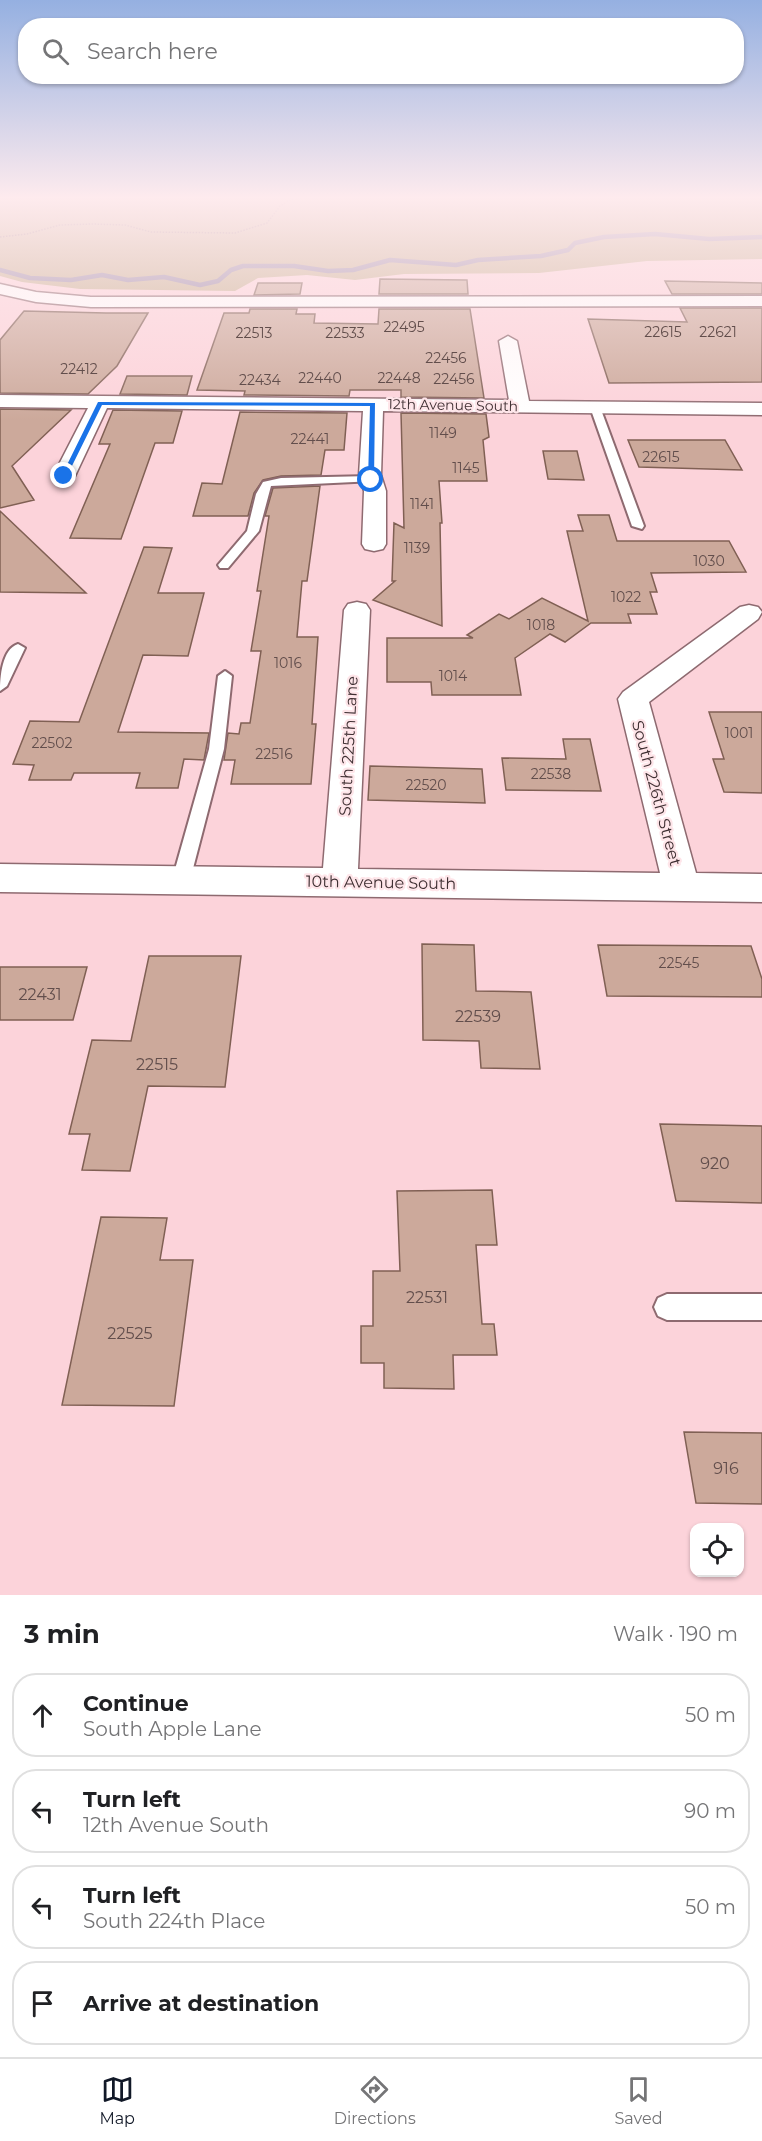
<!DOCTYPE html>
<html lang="en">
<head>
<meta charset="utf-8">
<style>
	:root { --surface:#fff; --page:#f2f2f2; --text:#202124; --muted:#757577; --line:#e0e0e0; --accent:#111827 }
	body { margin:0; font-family:Montserrat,sans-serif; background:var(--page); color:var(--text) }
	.controls { position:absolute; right:18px; bottom:18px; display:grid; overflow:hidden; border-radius:12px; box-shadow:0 2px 4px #0004 }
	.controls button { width:54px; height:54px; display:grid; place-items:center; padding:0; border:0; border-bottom:2px solid var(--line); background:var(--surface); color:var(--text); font:30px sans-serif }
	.stop { position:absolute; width:18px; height:18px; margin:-14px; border:4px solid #1a73e8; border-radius:50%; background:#fff }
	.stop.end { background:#1a73e8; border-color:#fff; box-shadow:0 2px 6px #0008 }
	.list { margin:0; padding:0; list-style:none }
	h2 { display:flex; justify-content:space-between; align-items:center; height:78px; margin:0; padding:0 24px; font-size:26px }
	h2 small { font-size:20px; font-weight:400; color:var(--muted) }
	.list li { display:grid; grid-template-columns:39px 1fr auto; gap:18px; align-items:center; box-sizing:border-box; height:84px; margin:0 12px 12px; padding:0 12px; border:2px solid var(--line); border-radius:24px }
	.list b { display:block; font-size:22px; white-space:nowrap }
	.list p { margin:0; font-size:20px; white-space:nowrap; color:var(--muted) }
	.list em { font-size:20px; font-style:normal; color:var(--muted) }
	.icon { flex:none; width:33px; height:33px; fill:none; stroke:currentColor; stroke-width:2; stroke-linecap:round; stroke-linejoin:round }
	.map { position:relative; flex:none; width:762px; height:1595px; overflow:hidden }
	.search { position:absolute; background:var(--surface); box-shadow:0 2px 4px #0004; left:18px; right:18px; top:18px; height:66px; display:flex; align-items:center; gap:15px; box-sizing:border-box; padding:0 21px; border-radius:24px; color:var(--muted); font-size:22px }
	.sheet { height:462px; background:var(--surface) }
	nav { display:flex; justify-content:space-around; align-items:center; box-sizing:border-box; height:84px; border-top:2px solid var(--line); background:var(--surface); font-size:16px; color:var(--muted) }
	nav a { display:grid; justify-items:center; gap:3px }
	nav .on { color:var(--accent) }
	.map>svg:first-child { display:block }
</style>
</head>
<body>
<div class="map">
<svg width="762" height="1595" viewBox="0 0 762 1595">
	<rect width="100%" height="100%" fill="#fcd3da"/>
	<path fill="#c6af90" d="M0,198H762V259L647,261L539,273L404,274L355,280L307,275L258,278L235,291L80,289L22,282L0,276Z"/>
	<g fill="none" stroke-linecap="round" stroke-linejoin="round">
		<path stroke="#9586a6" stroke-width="4.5" d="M0,270L30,278L71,280L102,275L128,280L164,277L200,285L218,281L231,270L243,266H294L328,271L353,270L390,260L456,265L478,260L541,256L568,250L575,243L604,237L655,234L709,239L762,237"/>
	</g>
	<path fill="#cca99b" stroke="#806054" stroke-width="1.5" d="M380,279L467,280L468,294H379Z
		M665,281L762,283V294H672Z
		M258,283H302L300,294L254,295Z
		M680,308H762V382L609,383L588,319L687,322Z
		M250,309H297L296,314H315L314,323L378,324L379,309H470L484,398L401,397V390H350L349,396L244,395L245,391L197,390L224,313H249Z
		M24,311L106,313H148L117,366L88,394L0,393V340Z
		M127,376H192L187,395L120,394Z
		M0,409L71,410L12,466L34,500L0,508Z
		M113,410L182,411L173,443H155L121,539L70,538L110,444H99Z
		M240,412L347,413L344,450H325L321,475L281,476L263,480L254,493L248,516H193L202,483L222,484Z
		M401,413L486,414L489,437L483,440L487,481H439L442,523H440L442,626L373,600L395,581H392L394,523L404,528Z
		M628,440H725L742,470L639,467Z
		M543,451H577L584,480L548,479Z
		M320,486L307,581H302L297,637H318L312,724H316L311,784H231L235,760H224L228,733L239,734L241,723H250L261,651H251L261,591H257L269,516H265L273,488Z
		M0,511L86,593L0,592Z
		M578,515H609L617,541H729L746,572L651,573L657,592H650L657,614H628L631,623H591L565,642L550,634L515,658L521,695H432L431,682H387V638H473L467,635L499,614L509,619L542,598L588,621L567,531H583Z
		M144,547L172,548L158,593H204L188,656L143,655L118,732L209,733L204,760L184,759L178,788H136L140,773H74L71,780H29L34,765L13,764L30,721L79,722Z
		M709,712H762V793L724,792L713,759H724Z
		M563,739H590L601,791L506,790L502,758L566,759Z
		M370,766L482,769L485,803L368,800Z
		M422,944L474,945L476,991L531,992L540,1069L481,1068L479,1041L423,1040Z
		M598,945L751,946L762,979V997L607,996Z
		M149,956H241L225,1087L148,1086L130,1171L82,1170L90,1134H69L92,1040L131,1041Z
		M0,967H87L73,1020H0Z
		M660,1124L762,1126V1203L676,1201Z
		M492,1190L497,1245H476L482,1324H494L497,1355H453L454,1389L384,1388V1363H361V1326H373V1271H400L397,1191Z
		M101,1217L167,1218L160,1260H193L174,1406L62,1405Z
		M684,1432L762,1433V1504L696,1503Z"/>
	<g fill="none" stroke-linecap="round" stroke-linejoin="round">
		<g stroke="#8e6a70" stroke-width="4">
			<path id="service" d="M595,404L600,407L644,526L642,529L632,526L590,407Z
				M371,476L377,479L375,481L271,486L259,531L228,568H220L218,565L247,531L256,494L263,482L281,478Z
				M18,644L25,648L7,686L0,691C0,677 2,649 18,644Z
				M225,671L232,676L224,749L190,880L187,885H175L172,880L209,749L218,676Z
				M667,1294H762V1320H667L658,1316L654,1307L658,1298Z"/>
		</g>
		<g stroke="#8e6a70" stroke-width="3">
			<path id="minor" d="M0,284L36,292L91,297L762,296V306L91,307L36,302L0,294Z
				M508,336L517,341L529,401L762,403V415L383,411L381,475L386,491V544L383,549L374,551L365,549L362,544L364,491L359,475L363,411L107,408L75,476L72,481H56L53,476L88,408L0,407V395L509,400L499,341Z
				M357,602L366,604L370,610L358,869L660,873L618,699L623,692L740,607L749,605L758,607L762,612L758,619L649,702L696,873L762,874V902L0,892V864L323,868L344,610L348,604Z"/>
		</g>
		<path stroke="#967a7f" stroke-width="1.5" stroke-dasharray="1.5 1.5" stroke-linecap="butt" d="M345,198H559
			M0,237L27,234L60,225L92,224L125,225L151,232L235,233L267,223L280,206L290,200L302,198"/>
		<use href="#service" fill="#fff" fill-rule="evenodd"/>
		<use href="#minor" fill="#fff" fill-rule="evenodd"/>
	</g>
	<linearGradient id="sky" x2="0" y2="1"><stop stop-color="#95b0e1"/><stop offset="0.47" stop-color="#feebee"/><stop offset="1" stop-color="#feebee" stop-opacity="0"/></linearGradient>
	<rect width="762" height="421" fill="url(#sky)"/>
	<path fill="#1a73e8" d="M98,402L375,403L374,480H368L370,406L102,405L67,476L61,477Z"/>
	<g text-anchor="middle" stroke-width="4.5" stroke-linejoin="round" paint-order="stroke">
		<g font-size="14" fill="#624e4c">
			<text x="404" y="332">22495</text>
			<text x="663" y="337">22615</text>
			<text x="718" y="337">22621</text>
			<text x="254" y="338">22513</text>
			<text x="345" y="338">22533</text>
			<text x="446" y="363">22456</text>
			<text x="79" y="374">22412</text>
			<text x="320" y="383">22440</text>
			<text x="399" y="383">22448</text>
			<text x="454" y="384">22456</text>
			<text x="260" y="385">22434</text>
			<text x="443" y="438">1149</text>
			<text x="310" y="444">22441</text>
			<text x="661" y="462">22615</text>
			<text x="466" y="473">1145</text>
			<text x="422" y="509">1141</text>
			<text x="417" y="553">1139</text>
			<text x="709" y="566">1030</text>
			<text x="626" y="602">1022</text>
			<text x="541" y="630">1018</text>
			<text x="288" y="668">1016</text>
			<text x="453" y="681">1014</text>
			<text x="739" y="738">1001</text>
			<text x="52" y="748">22502</text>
			<text x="274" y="759">22516</text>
			<text x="551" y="779">22538</text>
			<text x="426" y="790">22520</text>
			<text x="679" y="968">22545</text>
		</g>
		<g font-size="14" fill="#3f2f32" stroke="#fee5e9">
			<text transform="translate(453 405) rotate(1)" y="5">12th Avenue South</text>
		</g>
		<g font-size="16" fill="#3f2f32" stroke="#fee5e9">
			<text transform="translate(348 746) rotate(-87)" y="6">South 225th Lane</text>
			<text transform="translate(657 793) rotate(75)" y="6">South 226th Street</text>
			<text transform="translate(381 882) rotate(1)" y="6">10th Avenue South</text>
		</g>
		<g font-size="16" fill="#624e4c">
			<text x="40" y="1000">22431</text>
			<text x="478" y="1022">22539</text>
			<text x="157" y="1070">22515</text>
			<text x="715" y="1169">920</text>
			<text x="427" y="1303">22531</text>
			<text x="130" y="1339">22525</text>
			<text x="726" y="1474">916</text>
		</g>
	</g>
</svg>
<div class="controls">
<button><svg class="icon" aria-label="locate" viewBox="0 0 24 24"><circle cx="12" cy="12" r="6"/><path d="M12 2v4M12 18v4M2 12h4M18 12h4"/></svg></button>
</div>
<div class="stop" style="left:371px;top:480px"></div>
<div class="stop end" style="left:64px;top:476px"></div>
<div class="search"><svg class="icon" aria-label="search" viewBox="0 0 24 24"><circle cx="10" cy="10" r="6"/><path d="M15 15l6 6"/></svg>Search here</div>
</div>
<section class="sheet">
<h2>3 min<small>Walk · 190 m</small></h2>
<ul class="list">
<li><svg class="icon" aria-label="ahead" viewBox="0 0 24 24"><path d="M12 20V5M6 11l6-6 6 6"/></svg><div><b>Continue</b><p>South Apple Lane</p></div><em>50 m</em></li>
<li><svg class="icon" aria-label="left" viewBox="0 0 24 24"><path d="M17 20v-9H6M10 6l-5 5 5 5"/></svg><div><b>Turn left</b><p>12th Avenue South</p></div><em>90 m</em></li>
<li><svg class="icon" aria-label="left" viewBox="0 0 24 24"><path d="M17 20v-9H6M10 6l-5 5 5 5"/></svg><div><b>Turn left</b><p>South 224th Place</p></div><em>50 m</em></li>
<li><svg class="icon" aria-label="arrive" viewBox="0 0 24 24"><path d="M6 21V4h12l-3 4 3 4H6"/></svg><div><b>Arrive at destination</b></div></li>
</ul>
</section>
<nav>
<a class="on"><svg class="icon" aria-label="map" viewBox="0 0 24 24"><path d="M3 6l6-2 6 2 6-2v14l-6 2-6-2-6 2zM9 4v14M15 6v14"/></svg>Map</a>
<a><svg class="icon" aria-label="directions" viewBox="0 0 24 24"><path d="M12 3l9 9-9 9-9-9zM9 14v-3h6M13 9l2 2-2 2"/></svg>Directions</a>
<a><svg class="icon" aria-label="saved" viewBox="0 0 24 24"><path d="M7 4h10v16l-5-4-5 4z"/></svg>Saved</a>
</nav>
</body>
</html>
